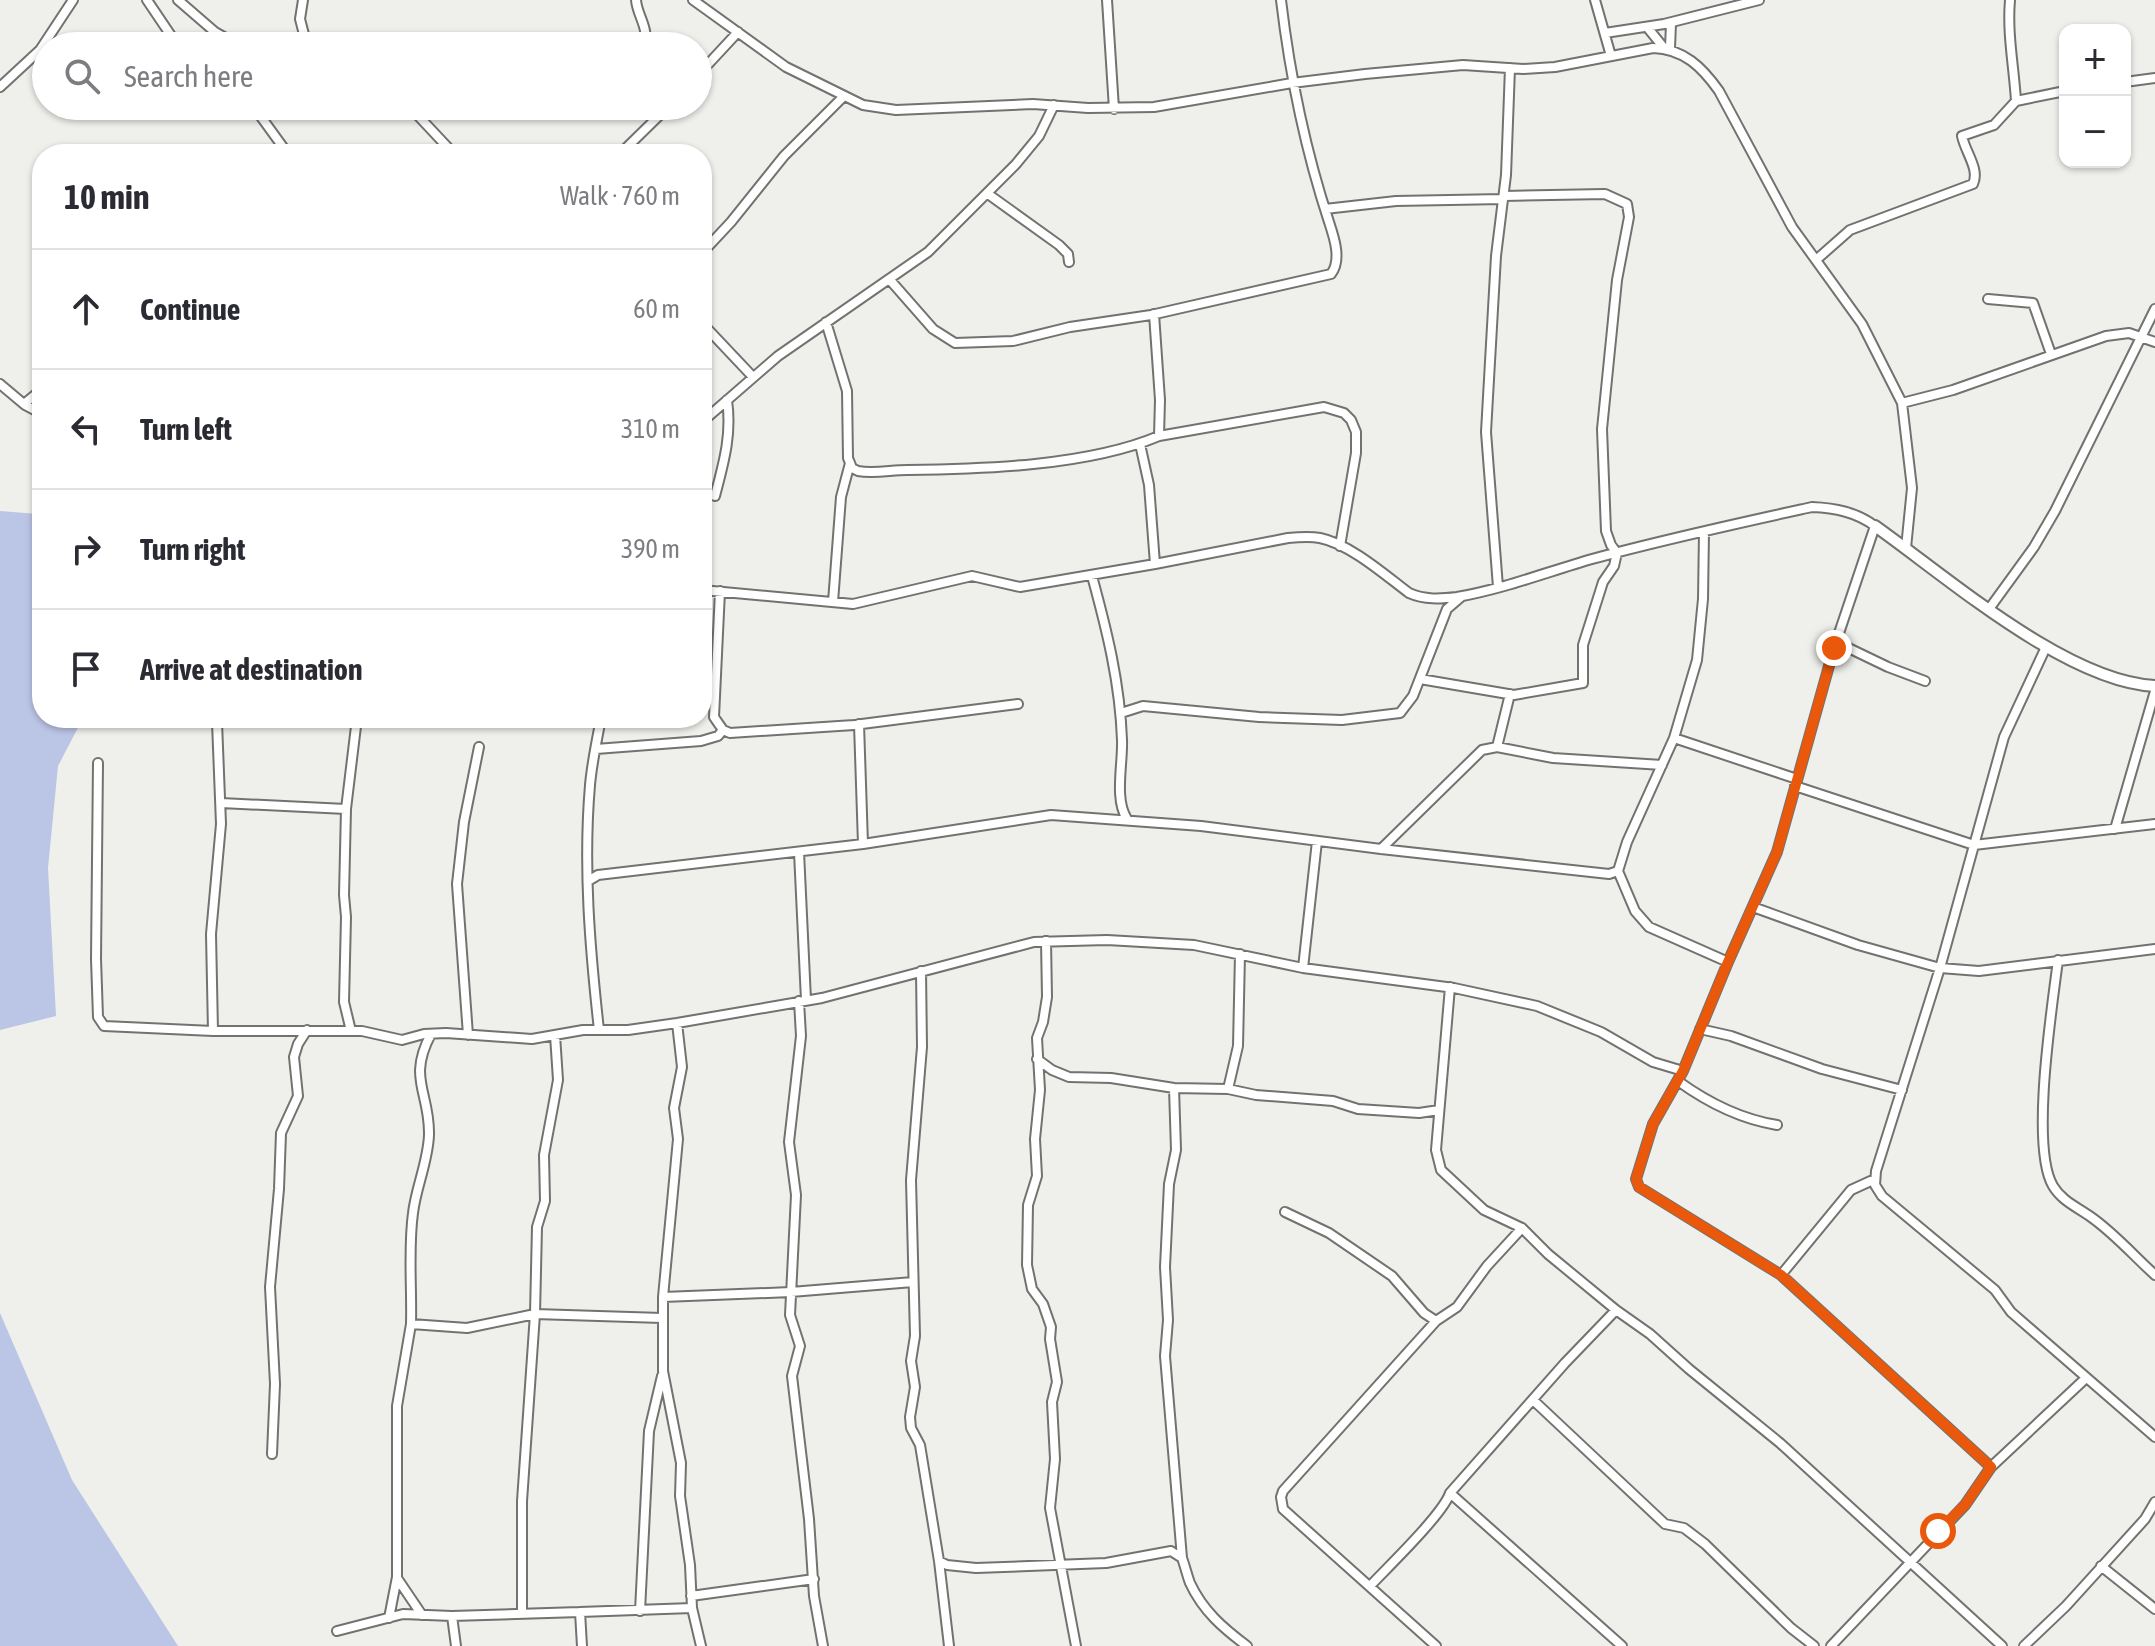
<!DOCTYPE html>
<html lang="en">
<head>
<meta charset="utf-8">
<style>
	:root { --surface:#fff; --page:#f7f7f7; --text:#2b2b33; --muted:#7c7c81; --line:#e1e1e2 }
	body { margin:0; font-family:"Asap Condensed",sans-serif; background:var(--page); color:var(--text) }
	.controls { position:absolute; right:24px; top:24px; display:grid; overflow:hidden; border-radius:16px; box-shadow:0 2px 6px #0004 }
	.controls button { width:72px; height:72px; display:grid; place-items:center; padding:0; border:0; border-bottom:2px solid var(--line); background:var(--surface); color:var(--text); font:40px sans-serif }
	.stop { position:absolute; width:24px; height:24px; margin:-18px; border:6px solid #ea580c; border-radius:50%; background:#fff }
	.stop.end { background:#ea580c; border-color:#fff; box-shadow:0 2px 8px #0008 }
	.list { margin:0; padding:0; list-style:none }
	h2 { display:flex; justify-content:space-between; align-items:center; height:104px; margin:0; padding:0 32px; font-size:34px }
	h2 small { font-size:26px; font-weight:400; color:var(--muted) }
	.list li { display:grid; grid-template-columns:52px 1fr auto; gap:24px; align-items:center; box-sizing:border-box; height:120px; padding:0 32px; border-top:2px solid var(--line) }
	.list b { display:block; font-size:30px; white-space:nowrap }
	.list em { font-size:26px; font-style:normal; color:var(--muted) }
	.icon { flex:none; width:44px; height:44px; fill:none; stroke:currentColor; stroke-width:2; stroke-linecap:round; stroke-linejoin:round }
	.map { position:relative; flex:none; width:2155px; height:1646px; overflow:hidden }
	.search { position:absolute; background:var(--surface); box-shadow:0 2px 6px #0004; left:32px; top:32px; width:680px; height:88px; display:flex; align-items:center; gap:20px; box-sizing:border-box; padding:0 28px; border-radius:44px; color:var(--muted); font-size:30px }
	.panel { position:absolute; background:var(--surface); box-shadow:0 2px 6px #0004; left:32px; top:144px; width:680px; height:584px; border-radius:32px }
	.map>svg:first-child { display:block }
</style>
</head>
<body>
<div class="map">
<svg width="2155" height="1646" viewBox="0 0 2155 1646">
	<rect width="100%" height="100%" fill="#eff0eb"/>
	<path fill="#bbc5e6" d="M0,511L38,514L42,519V718H83L58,766L48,868L56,1016L0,1030Z
		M0,1313L72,1480L178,1646H0Z"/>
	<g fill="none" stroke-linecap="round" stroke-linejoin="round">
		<g stroke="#72726e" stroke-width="12">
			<path id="minor" d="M147,0L178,46
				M178,0L215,32L240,46
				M303,0L300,19L307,46
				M636,0C637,16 651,30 643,46
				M693,0L786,67L863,105L896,110L1033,104L1088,108L1154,107L1292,83L1365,74L1463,65L1523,69L1555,67L1653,48C1684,49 1702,67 1719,91L1792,227L1862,324L1902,403L1912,488L1906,548
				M1107,0L1114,109
				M1595,0L1611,56
				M2010,0C2007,34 2014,67 2016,101
				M1647,27L1664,48
				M1605,33L1664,24L1759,0
				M1670,48L1671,23
				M698,75L738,32
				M2125,82L2155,78
				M0,87L40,50L73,0
				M259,106V114L288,154
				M409,106L454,154
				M620,154L669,106
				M988,194L1059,245L1068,254L1069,262
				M1325,209L1396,201L1503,199
				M702,253L731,222L784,156L844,96
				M1816,260L1850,230L1973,184C1980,169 1965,152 1962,136L1994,125L2016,101L2065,91
				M890,280L933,329L955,343L1013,341L1070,327L1151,315L1331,274C1342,260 1334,237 1329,222C1305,149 1290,76 1281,0
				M1988,299L2033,303L2051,354
				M1154,314L1160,400L1159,436
				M826,322L847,391L848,458L852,468L858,471C874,474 891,470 907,470C984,469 1088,466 1159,436L1324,407L1344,413L1351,420L1356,432V453L1340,546
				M702,323L753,377
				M0,384L25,405L42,414
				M1902,403L1953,390L2106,336L2129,333L2155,342
				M24,404L42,389
				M702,422L778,356L928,252L1016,164L1039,136L1054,105
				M1140,444L1149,485L1155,564
				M715,496C724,462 732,434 727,400
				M1092,576C1107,631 1120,683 1122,740C1123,764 1114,799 1127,819
				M1498,587L1486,432L1496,256L1506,175L1510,68
				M702,590L853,604L972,576L1020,587L1155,564L1288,538C1298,537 1310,536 1320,538C1350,544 1385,575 1409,593C1425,600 1440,599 1457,597C1503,589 1547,572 1592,559C1665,539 1739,523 1812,507C1835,508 1856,512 1875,526L1834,648L1777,852L1728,962L1683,1071L1653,1124L1636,1179L1639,1187L1781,1275L1991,1467
				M720,591L714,717L723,730L730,733L854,725L1018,704
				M833,602L841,497L850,463
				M1989,609L2034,547L2055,511L2155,309
				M1836,642L1888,667L1925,681
				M2046,647L2004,737L1940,968L1876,1171L1875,1185L1882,1196L1995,1290L2011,1312L2155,1437
				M1420,679L1514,695L1583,683V645L1603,582L1614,566L1617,553L1611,545L1606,531L1602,429L1617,280L1629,217L1627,204L1605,194L1504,196
				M1121,713L1143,706L1259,717L1342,720L1400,713L1413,696L1447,609L1461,597
				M859,724L863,844
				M1674,738L1797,779
				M1497,747L1510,694
				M596,749L701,741L718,736L723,730
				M98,763L96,959L98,1017L104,1026L213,1031H362L402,1040L424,1034L446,1033L532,1039L583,1030H628L677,1023L822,998L1034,942L1107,940L1194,945L1303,968L1454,988L1537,1006L1601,1032L1653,1062L1683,1071
				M1795,786L1974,845L2155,824
				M221,803L346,809
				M2115,829L2155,691
				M1381,849L1482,750L1497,747L1553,758L1662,765
				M799,852L806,1000
				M1618,871L1635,911L1649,927L1728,962
				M588,881L598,875L863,844L1051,815L1201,826L1381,849L1609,874L1618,871L1627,842L1674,738L1697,660L1703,599L1704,532
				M1753,907L1858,945L1940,968L1979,971L2155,949
				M1046,941L1047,997L1043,1022L1037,1038L1040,1090L1035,1139L1037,1176L1028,1205L1027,1265L1032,1289L1043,1304L1051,1327L1050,1339L1057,1382L1052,1402L1055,1459L1050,1508L1076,1646
				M2058,960C2052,1008 2030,1147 2053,1186C2062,1201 2077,1207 2091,1217C2114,1233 2134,1256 2155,1275
				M1303,968L1317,841
				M921,971L922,1047L911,1180L915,1336L911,1361L915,1387L910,1417L911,1428L920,1445L939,1561L949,1646
				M1450,987L1436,1150L1441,1170L1484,1210L1522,1228L1548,1254L1616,1310L1650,1334L1689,1369L1780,1443L2002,1646
				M799,1001L801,1036L789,1142L796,1195L790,1315L800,1346L792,1376L809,1519L814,1596L823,1646
				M677,1023L682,1067L674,1108L678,1139L663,1297V1371L681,1463L680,1496L690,1565L692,1608L701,1646
				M1700,1029L1731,1036L1822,1069L1902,1090
				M599,1030C590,949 583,867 590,785C592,762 597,740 601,718
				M213,1031L211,934L221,824L217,722
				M351,1031L344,1002L346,917L344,895L346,809L357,718
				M468,1035L457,884L464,822L479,747
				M1037,1059L1052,1070L1069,1077L1111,1078L1174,1088L1228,1089L1256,1095L1333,1101L1358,1109L1419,1113L1439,1110
				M1678,1081C1707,1102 1740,1119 1777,1125
				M1174,1088L1176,1150L1169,1184L1165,1267L1168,1320L1165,1356L1182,1558
				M1228,1089L1238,1046L1240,954
				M1285,1212L1329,1233L1392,1276L1424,1313L1436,1321L1457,1307L1487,1266L1522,1228
				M1781,1275L1851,1190L1875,1179
				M663,1297L791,1292L913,1282
				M1436,1321L1283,1491L1281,1497L1283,1509L1436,1646
				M411,1324C412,1287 408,1249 413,1213C416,1187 428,1162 429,1135C430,1092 407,1079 431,1034
				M1533,1400L1665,1524L1684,1528L1705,1544L1791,1628L1814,1646
				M272,1454L275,1384L270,1287L279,1189L281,1133L298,1096L294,1057L298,1044L307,1030
				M1450,1493L1622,1646
				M939,1561L947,1565L976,1568L1106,1563L1171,1551L1182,1558C1185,1566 1187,1575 1190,1583C1203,1611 1223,1628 1247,1646
				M2101,1566L2155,1609
				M397,1578L422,1615
				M1370,1586C1388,1567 1443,1514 1450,1493L1565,1363L1616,1310
				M691,1596L814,1579
				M640,1611L649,1431L662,1376
				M522,1612V1501L535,1314L537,1227L545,1201L544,1155L558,1080L555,1035
				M452,1616L456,1646
				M389,1618L397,1577V1406L411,1324L467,1328L535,1314L662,1318
				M337,1631L403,1614L452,1616L580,1612
				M582,1646L580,1612L692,1608
				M1831,1646L1965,1505L1991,1467L2086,1378
				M2024,1646L2066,1606L2145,1519L2155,1502"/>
		</g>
		<g stroke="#72726e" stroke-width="14">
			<path id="tertiary" d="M1875,526C1947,577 2067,682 2155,686"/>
		</g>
		<use href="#minor" stroke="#fff" stroke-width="8"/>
		<use href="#tertiary" stroke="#fff" stroke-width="10"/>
	</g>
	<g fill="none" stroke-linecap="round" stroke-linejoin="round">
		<path stroke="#ea580c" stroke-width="10" d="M1834,648L1777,852L1728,962L1683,1071L1653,1124L1636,1179L1639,1187L1781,1275L1991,1467L1965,1505L1938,1531"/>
	</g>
</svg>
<div class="controls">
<button>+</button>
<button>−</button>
</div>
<div class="stop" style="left:1938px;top:1531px"></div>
<div class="stop end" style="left:1834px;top:648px"></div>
<div class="search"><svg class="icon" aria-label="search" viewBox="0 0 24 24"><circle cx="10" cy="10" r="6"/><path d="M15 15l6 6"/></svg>Search here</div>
<section class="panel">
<h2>10 min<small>Walk · 760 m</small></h2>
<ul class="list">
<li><svg class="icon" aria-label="ahead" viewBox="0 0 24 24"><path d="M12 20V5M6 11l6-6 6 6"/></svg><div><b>Continue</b></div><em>60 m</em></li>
<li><svg class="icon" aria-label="left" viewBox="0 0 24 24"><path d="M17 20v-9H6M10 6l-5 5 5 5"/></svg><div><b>Turn left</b></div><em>310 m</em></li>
<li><svg class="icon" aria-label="right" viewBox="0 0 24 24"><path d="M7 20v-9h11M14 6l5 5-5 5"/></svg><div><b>Turn right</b></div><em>390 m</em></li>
<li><svg class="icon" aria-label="arrive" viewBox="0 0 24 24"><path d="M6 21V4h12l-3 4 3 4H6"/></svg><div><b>Arrive at destination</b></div></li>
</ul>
</section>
</div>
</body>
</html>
